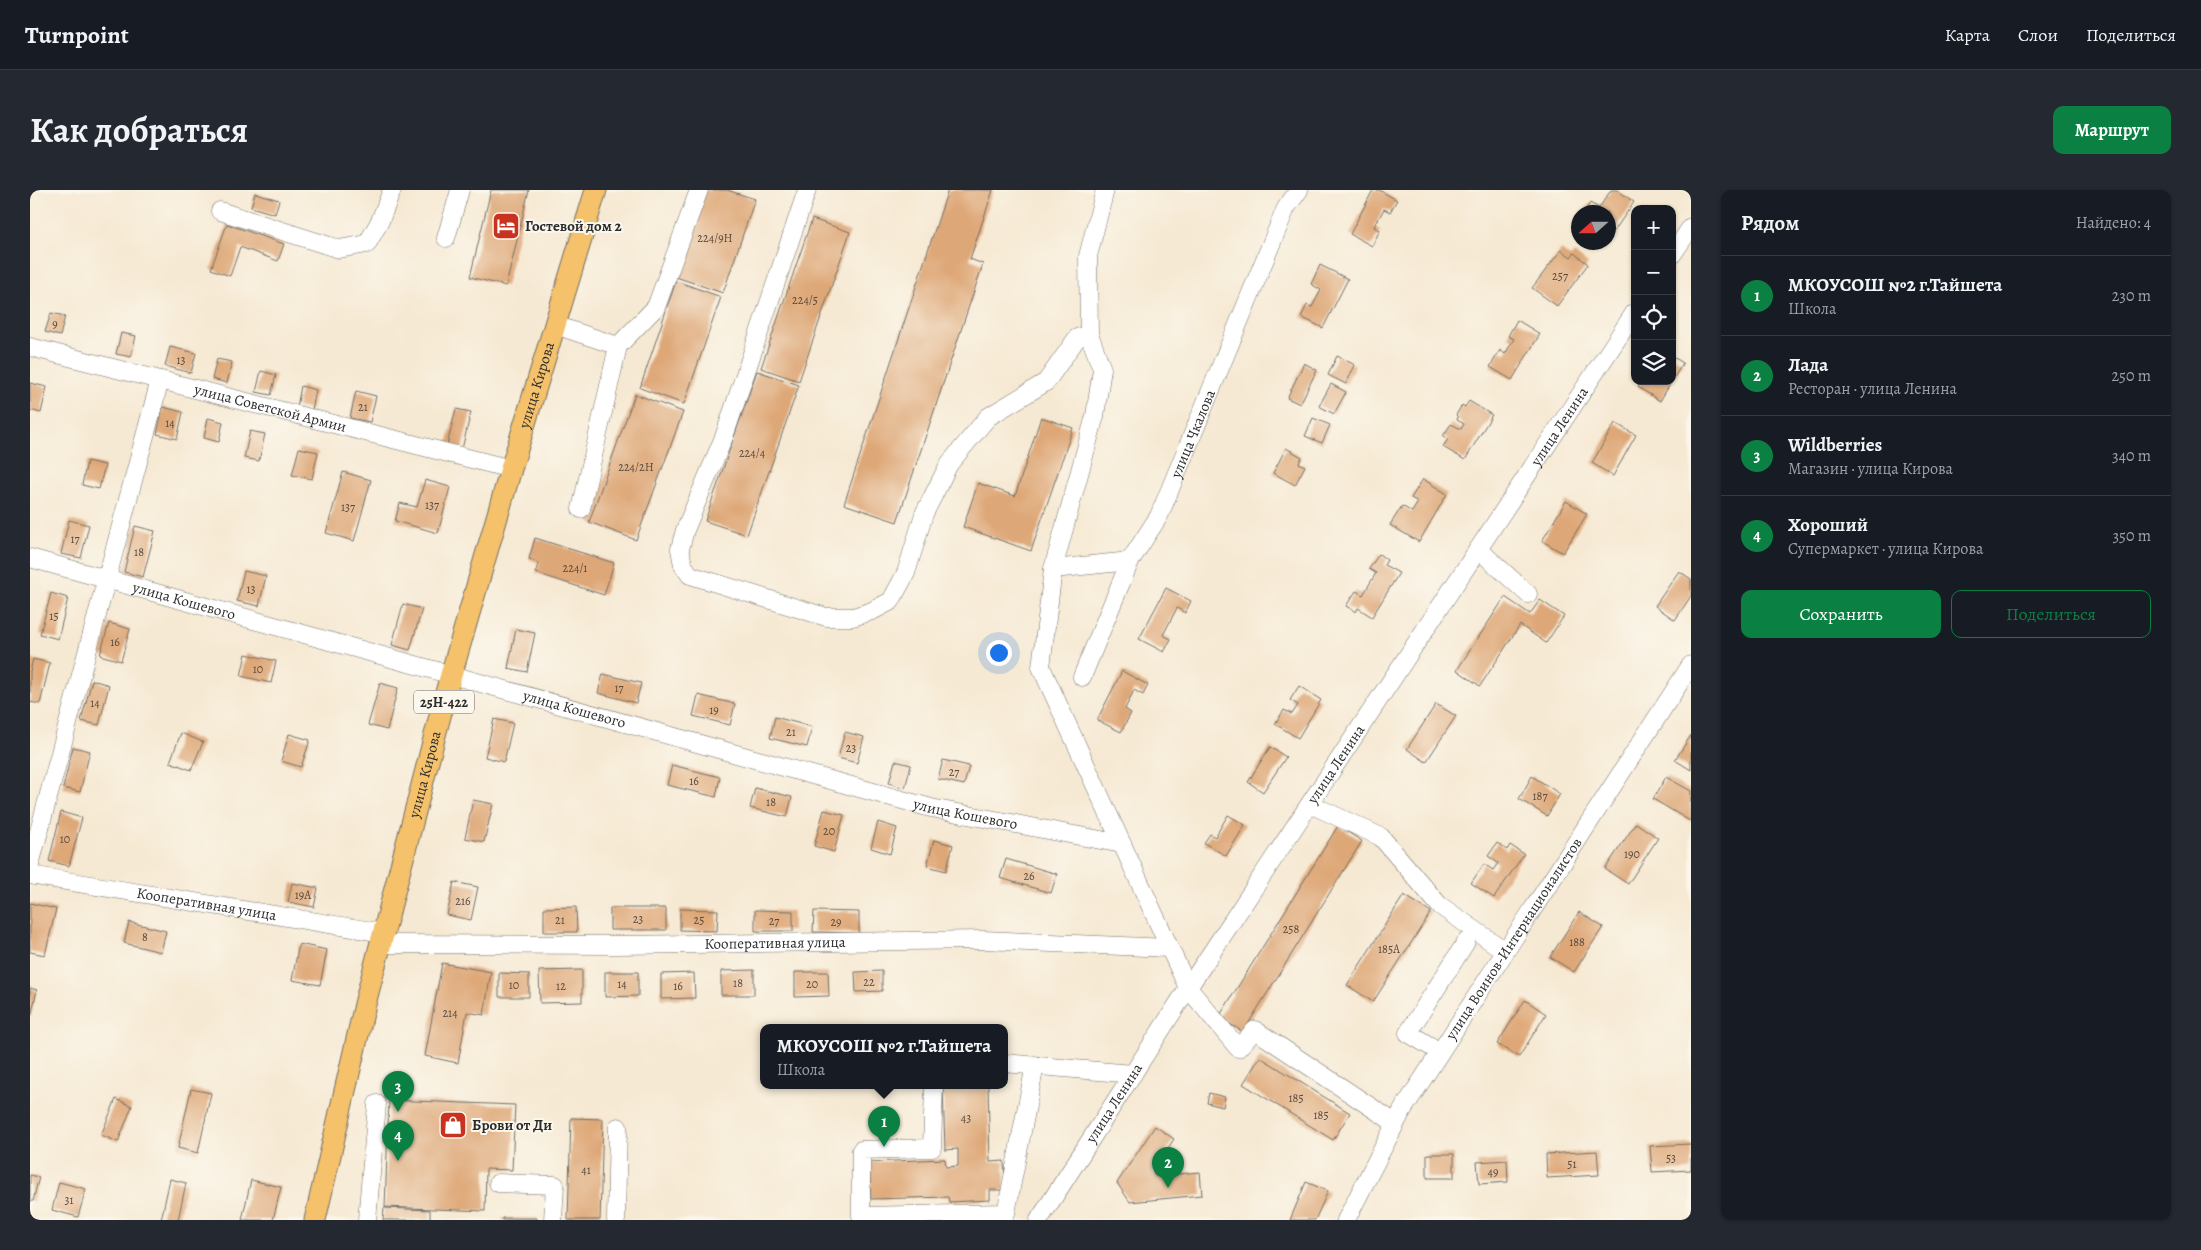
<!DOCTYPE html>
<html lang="ru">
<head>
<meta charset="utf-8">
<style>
	:root { --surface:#171b24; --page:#242831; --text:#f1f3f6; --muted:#9ea1a6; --line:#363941; --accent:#0b8043 }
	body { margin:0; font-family:Alegreya,serif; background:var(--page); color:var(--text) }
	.controls { position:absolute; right:15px; top:15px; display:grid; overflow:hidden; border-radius:10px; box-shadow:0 1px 4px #0004 }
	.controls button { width:45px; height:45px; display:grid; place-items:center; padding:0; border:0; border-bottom:1px solid var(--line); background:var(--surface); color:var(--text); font:25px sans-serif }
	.compass { position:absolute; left:1541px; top:15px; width:45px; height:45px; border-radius:50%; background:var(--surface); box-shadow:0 1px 4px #0004; rotate:249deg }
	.you { position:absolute; left:968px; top:462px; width:18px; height:18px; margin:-12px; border:4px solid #fff; border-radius:50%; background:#1a73e8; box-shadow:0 0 0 8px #1a73e833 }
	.badge { display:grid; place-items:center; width:32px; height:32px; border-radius:50%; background:var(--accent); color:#fff; font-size:16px; font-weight:700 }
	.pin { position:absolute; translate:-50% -41px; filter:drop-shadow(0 1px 2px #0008) }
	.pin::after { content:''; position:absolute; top:26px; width:18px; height:15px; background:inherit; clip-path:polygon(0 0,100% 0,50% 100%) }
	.popup { position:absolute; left:730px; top:834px; width:248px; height:65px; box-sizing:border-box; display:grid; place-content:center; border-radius:10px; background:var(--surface); filter:drop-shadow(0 1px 4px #0005); font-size:16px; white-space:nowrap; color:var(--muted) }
	.popup b { font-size:19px; color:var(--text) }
	.popup::after { content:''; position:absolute; left:50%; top:100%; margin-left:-10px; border:10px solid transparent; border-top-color:var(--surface) }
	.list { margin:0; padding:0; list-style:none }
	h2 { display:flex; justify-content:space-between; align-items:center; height:65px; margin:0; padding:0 20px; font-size:21px }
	h2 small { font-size:16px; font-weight:400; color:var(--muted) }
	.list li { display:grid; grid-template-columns:32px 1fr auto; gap:15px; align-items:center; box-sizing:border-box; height:80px; padding:0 20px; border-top:1px solid var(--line) }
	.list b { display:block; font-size:19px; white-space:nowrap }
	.list p { margin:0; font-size:16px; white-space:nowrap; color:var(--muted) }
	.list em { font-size:16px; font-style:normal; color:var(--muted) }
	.actions { display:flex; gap:10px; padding:15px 20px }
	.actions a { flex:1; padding:11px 0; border:1px solid var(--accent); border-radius:10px; text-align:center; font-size:18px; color:var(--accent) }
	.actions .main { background:var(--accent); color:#fff }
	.icon { flex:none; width:28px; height:28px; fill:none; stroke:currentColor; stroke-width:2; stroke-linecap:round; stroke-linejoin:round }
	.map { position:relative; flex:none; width:1661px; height:1030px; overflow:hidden; border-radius:10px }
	header { display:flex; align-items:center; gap:30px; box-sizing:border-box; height:70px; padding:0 25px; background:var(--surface); border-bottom:1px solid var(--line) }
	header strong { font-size:24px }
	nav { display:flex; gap:28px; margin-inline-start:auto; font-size:18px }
	.intro { display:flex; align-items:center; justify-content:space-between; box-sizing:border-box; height:120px; padding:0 30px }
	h1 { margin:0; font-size:35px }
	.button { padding:12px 22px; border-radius:10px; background:var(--accent); color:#fff; font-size:18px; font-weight:700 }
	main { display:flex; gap:30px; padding:0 30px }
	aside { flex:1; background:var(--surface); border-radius:10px; box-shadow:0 1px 4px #0004 }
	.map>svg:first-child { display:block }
</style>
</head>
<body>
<header>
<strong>Turnpoint</strong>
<nav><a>Карта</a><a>Слои</a><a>Поделиться</a></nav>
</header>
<div class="intro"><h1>Как добраться</h1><a class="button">Маршрут</a></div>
<main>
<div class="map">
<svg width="1661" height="1030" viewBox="0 0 1661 1030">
	<rect width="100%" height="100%" fill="#fbf7ec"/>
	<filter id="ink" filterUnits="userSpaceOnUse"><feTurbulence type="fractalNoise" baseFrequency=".02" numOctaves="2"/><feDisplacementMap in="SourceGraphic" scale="10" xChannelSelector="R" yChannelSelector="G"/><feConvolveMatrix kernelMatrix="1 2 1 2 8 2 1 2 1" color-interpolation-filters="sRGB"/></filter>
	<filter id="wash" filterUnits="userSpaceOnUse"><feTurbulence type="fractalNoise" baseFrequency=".0096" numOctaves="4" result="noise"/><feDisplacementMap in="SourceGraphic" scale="20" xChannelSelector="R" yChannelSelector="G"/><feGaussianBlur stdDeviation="1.12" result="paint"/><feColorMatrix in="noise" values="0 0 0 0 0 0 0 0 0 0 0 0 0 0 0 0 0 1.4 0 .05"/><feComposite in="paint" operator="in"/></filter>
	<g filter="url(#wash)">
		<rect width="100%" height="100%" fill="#f6e9d3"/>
		<g id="blocks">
			<path fill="#dea777" d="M461,0H499L476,96L440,87Z
				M675,0H697L725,9L693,103L646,87Z
				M918,0H963L940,69L953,74L867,332L814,314Z
				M1343,0H1349L1367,10L1360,22L1354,19L1344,37L1350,40L1342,56L1320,44Z
				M1581,0H1587L1604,12L1578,50V22H1554L1560,13L1569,18Z
				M225,3L249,10L245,24L221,17Z
				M782,29L820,42L769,191L731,178Z
				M197,34L254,54L248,71L210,57L200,86L181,79Z
				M1531,60L1541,67L1544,63L1558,74L1527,116L1502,98Z
				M1290,75L1318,89L1293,138L1271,127L1277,115L1282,117L1291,100L1281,94Z
				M646,91L691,107L654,214L610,198Z
				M21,123L35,126L30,146L15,142Z
				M1487,130L1510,144L1482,190L1460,177L1470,160L1475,164L1484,149L1478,146Z
				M91,143L106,146L101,167L86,164Z
				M140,157L166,163L161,183L135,176Z
				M1307,166L1325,175L1316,194L1298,185Z
				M1642,166L1653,173L1642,191Z
				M187,169L202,172L197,193L182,189Z
				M1274,173L1287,180L1270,214L1257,208Z
				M231,181L246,185L241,205L226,202Z
				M727,181L769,195L717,345L675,331Z
				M1612,191H1642L1630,211L1608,197Z
				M0,193L17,197L11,223L0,220Z
				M1301,194L1316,202L1304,224L1289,216Z
				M271,196L286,200L282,220L267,217Z
				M326,201L346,206L340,232L320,228Z
				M605,204L653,222L606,350L559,332Z
				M1439,211L1462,225L1435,270L1413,257L1418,249L1413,246L1421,234L1431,239L1434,234L1427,230L1428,227L1426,225L1432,215L1435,217Z
				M133,217L153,222L147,249L127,244Z
				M426,219L441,222L432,259L417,255Z
				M1011,227L1043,238L1001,361L933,337L948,293L985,306Z
				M178,228L193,232L189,252L174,248Z
				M1283,228L1300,235L1292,253L1275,246Z
				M1585,233L1606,245L1583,286L1562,273Z
				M220,241L235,244L229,271L214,268Z
				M269,258L288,262L282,289L262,285Z
				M1256,258L1272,267L1269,273L1275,276L1265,295L1243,283Z
				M57,271L75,275L69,299L52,295Z
				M313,282L341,290L324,351L296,343Z
				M1393,289L1417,304L1389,352L1360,335L1372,316L1382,322L1388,312L1381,308Z
				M395,290L420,297L408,343L365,331L370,313L387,317Z
				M1536,311L1557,324L1533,363L1512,351Z
				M39,330L59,335L51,368L31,364Z
				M105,336L125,341L113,387L94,382Z
				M505,348L584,373L574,405L506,383L509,373L499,369Z
				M1349,364L1357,370L1354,375L1369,383L1342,427L1328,418L1326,422L1316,416L1326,401L1333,405L1346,383L1339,379Z
				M214,381L236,386L229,416L207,411Z
				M1649,381L1661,389V406L1645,430L1625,416Z
				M1136,398L1161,411L1155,423L1147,418L1133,445L1141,449L1134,462L1109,449Z
				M21,403L38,408L28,449L10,444Z
				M1475,407L1500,424L1510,410L1534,426L1516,453L1490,435L1450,496L1427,480Z
				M373,414L392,419L380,460L362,455Z
				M79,433L100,439L91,471L70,465Z
				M486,439L505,443L497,482L478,478Z
				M216,464L246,471L241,493L211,486Z
				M3,469L20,473L10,514L0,512V481Z
				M1092,481L1118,495L1113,505L1104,500L1095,519L1101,523L1091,542L1067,530Z
				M573,484L611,493L606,513L568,503Z
				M62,490L79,495L69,535L51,531Z
				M350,493L368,498L357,540L338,535Z
				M1269,496L1291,510L1268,548L1245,534L1254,520L1262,524L1268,515L1260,510Z
				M668,505L705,514L700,535L663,526Z
				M1406,514L1426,526L1396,572L1377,559Z
				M745,527L782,537L777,557L740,548Z
				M464,529L483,533L474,572L455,567Z
				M815,542L834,547L827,573L808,568Z
				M151,543L173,552L161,580L140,572Z
				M259,544L280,550L271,577L251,571Z
				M1661,545V580L1645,570Z
				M43,557L60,561L50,602L33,598Z
				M1240,557L1256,567L1233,602L1218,592Z
				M913,570L939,576L934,595L908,589Z
				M865,571L881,575L875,598L859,593Z
				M642,575L690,587L686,607L637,595Z
				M1502,586L1530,604L1517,626L1489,609Z
				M1636,587L1661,601L1660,631L1623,609Z
				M725,598L762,607L757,627L720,618Z
				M443,610L463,614L454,652L435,648Z
				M794,620L814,625L804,662L784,656Z
				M31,622L52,628L39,676L19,671Z
				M1198,625L1215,635L1196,666L1174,653L1180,644L1185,647Z
				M848,632L867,638L860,664L841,658Z
				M1606,633L1628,648L1598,694L1575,679Z
				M1308,636L1332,651L1213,842L1189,827Z
				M904,650L923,655L916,681L897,676Z
				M1467,653L1477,660L1480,655L1494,664L1464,708L1441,693L1454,674L1463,680L1468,673L1458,666Z
				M976,669L1027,684L1021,703L970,688Z
				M424,692L448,697L441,730L417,725Z
				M262,693L288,698L284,717L258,712Z
				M1374,705L1401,722L1343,812L1317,795Z
				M0,713L26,719L15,765L0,762Z
				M546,717L547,742H514V718Z
				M580,718H636V740H580Z
				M650,719L688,720L687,741L650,740Z
				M725,720L763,721V741H725Z
				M784,721L829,722V743L783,742Z
				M1549,722L1573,737L1544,782L1520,767Z
				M99,732L136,741L131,762L94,753Z
				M269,754L297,760L290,795L262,790Z
				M412,773L461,782L454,825L437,822L428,873L395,866Z
				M552,780V812L510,813L509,781Z
				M724,780V805H691V781Z
				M852,781V801L826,802L825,782Z
				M575,782H608V806L575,807Z
				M765,782H798L799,806L765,807Z
				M469,783L499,784V807H469Z
				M664,783L665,808L631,809V784Z
				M0,798L7,800L1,826H0Z
				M1495,810L1516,824L1489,867L1467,854Z
				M1230,867L1320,923L1303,950L1213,894Z
				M913,896H958L960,972L974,971L975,1000H960V1010L919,1012L918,1007L841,1009L839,972L915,969L916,977L928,976V959L915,960Z
				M161,899L181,903L168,963L148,958Z
				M1179,903L1195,907L1193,917L1177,913Z
				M86,909L102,916L88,952L71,945Z
				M359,910L485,915L482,980L456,979L455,1021L355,1017Z
				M541,928L573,929L570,1030H538Z
				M1125,936L1144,949L1123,981L1125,986L1170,982L1172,1005L1100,1012L1087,993Z
				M1661,954V980L1622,982L1620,956Z
				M1567,961L1569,985L1517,988L1516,964Z
				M1397,964H1424V988H1397Z
				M1477,970L1478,992L1449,994L1447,972Z
				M0,985L9,987L3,1011H0Z
				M140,989L156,993L148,1030H131Z
				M221,990L251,997L243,1030H212Z
				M29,992L56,999L48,1027L22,1020Z
				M1276,992L1298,1001L1285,1030H1260Z
				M354,1018L400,1020V1030H353Z
				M472,1028H507V1030H472Z"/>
		</g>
	</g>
	<g filter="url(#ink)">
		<use href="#blocks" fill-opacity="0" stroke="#726e66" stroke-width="1"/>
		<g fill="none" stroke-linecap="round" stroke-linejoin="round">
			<g stroke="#726e66" stroke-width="19">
				<g id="minor">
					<path d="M777,0L694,247L655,340L650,359L653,375L660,385L796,427H823L842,421L861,411L876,383L894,324L919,274L958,227L1016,192L1047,148L1059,144L1072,179L1065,226L1023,379L1011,477L1158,798L1208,858L1225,840L1365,933"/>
					<path d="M190,21L309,59L337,54L350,31L362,0"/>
					<path d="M416,48L430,0"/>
					<path d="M1642,65L1661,37"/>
					<path d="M525,135L588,156"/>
					<path d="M1059,144L1058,66L1075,0"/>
					<path id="s1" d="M0,157L481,279"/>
					<path d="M551,319L588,156L626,117L669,0"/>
					<path d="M1448,359L1498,404"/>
					<path id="s2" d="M0,368L901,618L1092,654"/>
					<path d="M1023,379L1100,371"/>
					<path id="s3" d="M1052,487L1100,371L1129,326L1256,18L1269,0"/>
					<path d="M1280,614L1351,647L1409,715L1475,761"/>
					<path d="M0,675L130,190"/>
					<path id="s4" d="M0,685L354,743"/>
					<path id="s5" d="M350,754L587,755L953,750L1139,758"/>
					<path d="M1410,862L1378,843L1436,752"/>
					<path d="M974,873L1103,884"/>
					<path d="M904,896L902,958L831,960V1026L976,1023L1005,875"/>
					<path d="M468,993L525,995L523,1030"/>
					<path d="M337,1030L347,914"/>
					<path d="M586,1030L588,937"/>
					<path id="s6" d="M1009,1030L1158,798L1605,122"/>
					<path id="s7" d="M1316,1030L1372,921L1661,475"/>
				</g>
			</g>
			<g stroke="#726e66" stroke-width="23">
				<g id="major">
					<path id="s8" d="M285,1030L336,810L417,499L481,279L566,0"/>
				</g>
			</g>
			<use href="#minor" stroke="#fff" stroke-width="18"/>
			<use href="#major" stroke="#f5c16b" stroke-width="21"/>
		</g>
	</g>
	<defs>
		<g id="hotel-square" transform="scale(1.4375)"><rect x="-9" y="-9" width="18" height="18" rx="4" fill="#c8321e" stroke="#fbf7ec"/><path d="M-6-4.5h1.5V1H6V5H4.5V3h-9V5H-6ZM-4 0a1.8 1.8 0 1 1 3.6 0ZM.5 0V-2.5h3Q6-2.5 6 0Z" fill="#fff"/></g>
		<g id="shop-square" transform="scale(1.4375)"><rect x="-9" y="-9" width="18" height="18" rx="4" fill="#c8321e" stroke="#fbf7ec"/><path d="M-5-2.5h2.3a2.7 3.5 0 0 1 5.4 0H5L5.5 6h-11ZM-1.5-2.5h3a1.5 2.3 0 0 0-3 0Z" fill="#fff"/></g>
	</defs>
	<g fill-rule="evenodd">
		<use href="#hotel-square" x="476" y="36"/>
		<use href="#shop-square" x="423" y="935"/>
	</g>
	<g text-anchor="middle" stroke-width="4" stroke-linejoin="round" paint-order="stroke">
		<g font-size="12" fill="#584a3e">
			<text x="685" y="52">224/9Н</text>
			<text x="1530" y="90">257</text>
			<text x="775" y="114">224/5</text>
			<text x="25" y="138">9</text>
			<text x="151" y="174">13</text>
			<text x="333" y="221">21</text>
			<text x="140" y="237">14</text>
			<text x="722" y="267">224/4</text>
			<text x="606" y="281">224/2Н</text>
			<text x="402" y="319">137</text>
			<text x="318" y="321">137</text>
			<text x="45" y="353">17</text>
			<text x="109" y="366">18</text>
			<text x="545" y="382">224/1</text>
			<text x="221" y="403">13</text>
			<text x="24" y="430">15</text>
			<text x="85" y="456">16</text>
			<text x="228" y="483">10</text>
			<text x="589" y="502">17</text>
			<text x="65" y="517">14</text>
			<text x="684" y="524">19</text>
			<text x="761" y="546">21</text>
			<text x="821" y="562">23</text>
			<text x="924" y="586">27</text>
			<text x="664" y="595">16</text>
			<text x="1510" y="610">187</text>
			<text x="741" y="616">18</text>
			<text x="799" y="645">20</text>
			<text x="35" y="653">10</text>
			<text x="1602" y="668">190</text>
			<text x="999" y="690">26</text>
			<text x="273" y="709">19А</text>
			<text x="433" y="715">216</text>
			<text x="608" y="733">23</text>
			<text x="530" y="734">21</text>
			<text x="669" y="734">25</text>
			<text x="744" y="735">27</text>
			<text x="806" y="736">29</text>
			<text x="1261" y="743">258</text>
			<text x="115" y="751">8</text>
			<text x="1547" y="756">188</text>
			<text x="1359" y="763">185А</text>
			<text x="839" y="796">22</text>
			<text x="708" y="797">18</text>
			<text x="592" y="798">14</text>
			<text x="782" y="798">20</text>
			<text x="484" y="799">10</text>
			<text x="531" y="800">12</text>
			<text x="648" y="800">16</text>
			<text x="420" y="827">214</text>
			<text x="1266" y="912">185</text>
			<text x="1291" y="929">185</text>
			<text x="936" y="932">43</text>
			<text x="1641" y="972">53</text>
			<text x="1542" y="978">51</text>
			<text x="556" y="984">41</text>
			<text x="1463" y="986">49</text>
			<text x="39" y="1014">31</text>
		</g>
		<rect fill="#fbf7ec" stroke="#696865" stroke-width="1" x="384" y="500.5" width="60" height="23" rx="4"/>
		<g font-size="14" font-weight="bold" fill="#2b2b2b">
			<text x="414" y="517">25Н-422</text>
		</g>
		<g font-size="15" font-weight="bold" fill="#2b2b2b" stroke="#fbf7ec" text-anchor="start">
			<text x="495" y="41">Гостевой дом 2</text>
			<text x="442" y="940">Брови от Ди</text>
		</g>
		<g font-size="15" fill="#2b2b2b" stroke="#fbf7ec">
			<text dy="5" stroke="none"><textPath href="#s8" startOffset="864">улица Кирова</textPath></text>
			<text dy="5" stroke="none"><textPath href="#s1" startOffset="248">улица Советской Армии</textPath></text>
			<text dy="5" stroke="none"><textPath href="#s6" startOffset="949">улица Ленина</textPath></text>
			<text dy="5" stroke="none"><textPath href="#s3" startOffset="268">улица Чкалова</textPath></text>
			<text dy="5" stroke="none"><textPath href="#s2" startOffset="160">улица Кошевого</textPath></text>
			<text dy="5" stroke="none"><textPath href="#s2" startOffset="565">улица Кошевого</textPath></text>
			<text dy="5" stroke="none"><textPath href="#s6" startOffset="544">улица Ленина</textPath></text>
			<text dy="5" stroke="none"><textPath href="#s8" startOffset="459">улица Кирова</textPath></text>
			<text dy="5" stroke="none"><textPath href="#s2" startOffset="970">улица Кошевого</textPath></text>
			<text dy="5" stroke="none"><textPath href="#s4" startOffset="179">Кооперативная улица</textPath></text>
			<text dy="5" stroke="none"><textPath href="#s7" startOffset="328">улица Воинов-Интернационалистов</textPath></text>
			<text dy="5" stroke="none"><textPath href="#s5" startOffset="395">Кооперативная улица</textPath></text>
			<text dy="5" stroke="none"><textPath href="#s6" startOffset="139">улица Ленина</textPath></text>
		</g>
	</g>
</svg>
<div class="controls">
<button>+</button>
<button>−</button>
<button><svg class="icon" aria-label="locate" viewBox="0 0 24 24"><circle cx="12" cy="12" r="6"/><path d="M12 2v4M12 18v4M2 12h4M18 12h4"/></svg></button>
<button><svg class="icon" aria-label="layers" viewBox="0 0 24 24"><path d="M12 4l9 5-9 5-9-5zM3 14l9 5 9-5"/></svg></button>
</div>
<svg class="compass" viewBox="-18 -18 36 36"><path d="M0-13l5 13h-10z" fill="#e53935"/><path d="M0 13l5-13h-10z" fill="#9ea1a6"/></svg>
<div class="you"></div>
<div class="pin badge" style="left:854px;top:957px">1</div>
<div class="popup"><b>МКОУСОШ №2 г.Тайшета</b>Школа</div>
<div class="pin badge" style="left:1138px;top:998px">2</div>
<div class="pin badge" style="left:368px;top:922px">3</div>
<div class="pin badge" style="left:368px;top:971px">4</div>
</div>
<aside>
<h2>Рядом<small>Найдено: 4</small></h2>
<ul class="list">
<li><span class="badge">1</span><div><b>МКОУСОШ №2 г.Тайшета</b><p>Школа</p></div><em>230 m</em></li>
<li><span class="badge">2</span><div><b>Лада</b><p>Ресторан · улица Ленина</p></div><em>250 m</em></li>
<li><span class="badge">3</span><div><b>Wildberries</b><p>Магазин · улица Кирова</p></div><em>340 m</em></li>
<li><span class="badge">4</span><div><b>Хороший</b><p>Супермаркет · улица Кирова</p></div><em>350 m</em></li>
</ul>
<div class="actions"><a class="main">Сохранить</a><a>Поделиться</a></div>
</aside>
</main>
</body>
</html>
